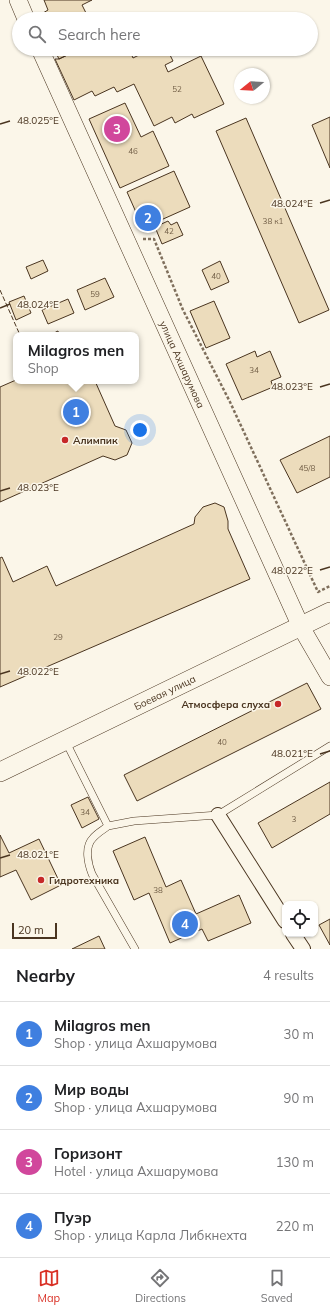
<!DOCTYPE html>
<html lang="en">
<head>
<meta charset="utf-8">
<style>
	:root { --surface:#fff; --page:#f6f6f6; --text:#202124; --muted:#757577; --line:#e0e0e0; --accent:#d93025 }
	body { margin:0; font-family:Mulish,sans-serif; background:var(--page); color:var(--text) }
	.controls { position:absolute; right:12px; bottom:12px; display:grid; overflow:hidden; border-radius:8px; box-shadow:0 1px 3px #0004 }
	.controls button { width:36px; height:36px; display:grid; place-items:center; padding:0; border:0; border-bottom:1px solid var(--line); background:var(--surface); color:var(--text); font:20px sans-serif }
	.compass { position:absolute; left:234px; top:68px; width:36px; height:36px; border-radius:50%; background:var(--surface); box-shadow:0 1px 3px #0004; rotate:252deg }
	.scale { position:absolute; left:12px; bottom:10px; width:45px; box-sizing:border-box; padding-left:4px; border:2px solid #4a3520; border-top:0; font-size:11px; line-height:14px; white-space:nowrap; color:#4a3520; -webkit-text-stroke:3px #fbf6e9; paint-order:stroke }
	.you { position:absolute; left:140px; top:430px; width:14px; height:14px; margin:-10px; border:3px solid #fff; border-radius:50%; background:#1a73e8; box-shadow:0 0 0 6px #1a73e833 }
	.badge { display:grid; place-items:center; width:26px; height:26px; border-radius:50%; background:var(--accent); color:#fff; font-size:13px; font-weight:700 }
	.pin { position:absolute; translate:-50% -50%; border:2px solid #fff; box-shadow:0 1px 4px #0006 }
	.popup { position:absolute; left:13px; top:332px; width:126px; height:52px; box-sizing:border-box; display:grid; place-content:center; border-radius:8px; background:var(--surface); filter:drop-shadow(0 1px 3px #0005); font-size:13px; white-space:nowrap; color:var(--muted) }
	.popup b { font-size:15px; color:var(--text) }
	.popup::after { content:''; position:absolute; left:50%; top:100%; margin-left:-8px; border:8px solid transparent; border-top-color:var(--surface) }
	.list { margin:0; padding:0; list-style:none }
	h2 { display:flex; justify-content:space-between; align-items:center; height:52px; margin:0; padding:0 16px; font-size:17px }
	h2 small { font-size:13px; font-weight:400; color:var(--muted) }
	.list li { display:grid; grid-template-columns:26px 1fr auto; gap:12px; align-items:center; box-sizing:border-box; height:64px; padding:0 16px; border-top:1px solid var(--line) }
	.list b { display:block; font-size:15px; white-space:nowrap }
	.list p { margin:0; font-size:13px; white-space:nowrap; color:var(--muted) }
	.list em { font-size:13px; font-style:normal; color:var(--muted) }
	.icon { flex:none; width:22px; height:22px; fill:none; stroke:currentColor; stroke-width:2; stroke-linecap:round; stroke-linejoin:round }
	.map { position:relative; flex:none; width:330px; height:949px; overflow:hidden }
	.search { position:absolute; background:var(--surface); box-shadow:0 1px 3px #0004; left:12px; right:12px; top:12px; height:44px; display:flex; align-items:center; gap:10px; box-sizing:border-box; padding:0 14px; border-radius:22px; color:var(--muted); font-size:15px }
	.sheet { height:308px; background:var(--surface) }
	nav { display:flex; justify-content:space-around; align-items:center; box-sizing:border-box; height:56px; border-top:1px solid var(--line); background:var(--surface); font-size:11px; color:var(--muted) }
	nav a { display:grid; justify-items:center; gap:2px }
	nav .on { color:var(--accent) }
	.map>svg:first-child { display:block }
</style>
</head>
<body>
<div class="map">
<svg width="330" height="949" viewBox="0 0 330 949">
	<rect width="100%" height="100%" fill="#fbf6e9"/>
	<path fill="#ecdcbc" stroke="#4a3520" d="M44,0H92L82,5L89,19H46L43,13L48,10Z
		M54,49H80L59,59Z
		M80,49H95L97,54L108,49H129L133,58L151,49H167L173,61L165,65L168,72L201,56L224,104L194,118L192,114L175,123L172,117L154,126L134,84L117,92L114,87L95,96L92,91L74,100L55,59H59Z
		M125,103L141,137L153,131L169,166L120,188L89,119Z
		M330,117V168L312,125Z
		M246,118L329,310L299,323L216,131Z
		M174,171L190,207L143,228L127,192Z
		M168,221L171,225L177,222L183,235L162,244L155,227Z
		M43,260L48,271L31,279L26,267Z
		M220,261L229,282L211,290L202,270Z
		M105,278L114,297L85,310L77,290Z
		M24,296L31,313L16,320L9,302Z
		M68,299L74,313L48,324L42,310Z
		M214,301L230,338L206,348L190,311Z
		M255,351L257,357L270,351L281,377L271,381L273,387L242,400L226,364Z
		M16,380L95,381L115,426L126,430L132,443L127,455L115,460L103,456L0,502V387Z
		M330,436V477L297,493L280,460Z
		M215,503L224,507L228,521V529L250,579L0,687V558L2,557L13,582L47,566L56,586L194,524L195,517L203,507Z
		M307,683L321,709L137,801L124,775Z
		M330,782V814L272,848L258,823Z
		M88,797L99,819L82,828L71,805Z
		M0,835L9,853L39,839L61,885L31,900L16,870L0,877Z
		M145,837L166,887L181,880L196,914L239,895L251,923L208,941L202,929L170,943L149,893L134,900L113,851Z
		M330,919V945L319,925Z
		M99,936L105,949H72Z"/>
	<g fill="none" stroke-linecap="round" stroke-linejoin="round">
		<g stroke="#4a3520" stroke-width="8">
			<path id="service" d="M66,742L108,826C103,830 97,833 93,838C84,847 88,864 92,874L135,949
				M108,826L134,821L218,815L330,746"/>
		</g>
		<g stroke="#4a3520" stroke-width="16">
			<path id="minor" d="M218,815L285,921
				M293,934L303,949"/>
		</g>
		<g stroke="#4a3520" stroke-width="18">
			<g id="tertiary">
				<path d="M18,0L26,19"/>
				<path id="s1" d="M40,49L301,627L330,677"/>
			</g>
		</g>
		<g stroke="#4a3520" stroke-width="20">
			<g id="secondary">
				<path id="s2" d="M0,772L330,612"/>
			</g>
		</g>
		<path stroke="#7f6f5c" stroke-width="2.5" stroke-dasharray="3 2" stroke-linecap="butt" d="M143,239H154L183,310L230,402L318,592L330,586"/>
		<use href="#service" stroke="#fbf6e9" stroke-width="7"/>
		<use href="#minor" stroke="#fbf6e9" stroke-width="14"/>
		<use href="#tertiary" stroke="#fbf6e9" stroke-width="17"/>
		<use href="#secondary" stroke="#fbf6e9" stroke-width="19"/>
		<path stroke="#4a3520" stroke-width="1" stroke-dasharray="5 2" stroke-linecap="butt" d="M0,290L20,335
			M49,335L58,331L59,335"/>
	</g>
	<path fill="none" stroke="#4a3520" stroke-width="1.5" d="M0,124L10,121M320,203L330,200M0,308L10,304M320,387L330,384M0,491L10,488M320,570L330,567M0,674L10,671M320,754L330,751M0,858L10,855"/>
	<g fill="#c62828" stroke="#fbf6e9" stroke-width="1.5">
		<circle cx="65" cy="440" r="4"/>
		<circle cx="278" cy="704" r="4"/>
		<circle cx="41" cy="880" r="4"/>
	</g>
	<g text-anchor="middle" stroke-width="3" stroke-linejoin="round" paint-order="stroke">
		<g font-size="8" fill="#725f47">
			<text x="177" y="92">52</text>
			<text x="133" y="154">46</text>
			<text x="273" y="224">38 к1</text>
			<text x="169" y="234">42</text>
			<text x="216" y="279">40</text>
			<text x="95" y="297">59</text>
			<text x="254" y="373">34</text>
			<text x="307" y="471">45/8</text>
			<text x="58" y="640">29</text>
			<text x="222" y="745">40</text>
			<text x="85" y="815">34</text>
			<text x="294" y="822">3</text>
			<text x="158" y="893">38</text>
		</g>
		<g font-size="10" fill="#4a3520" stroke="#fbf6e9">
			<text dy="4" stroke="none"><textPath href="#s1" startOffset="346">улица Ахшарумова</textPath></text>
			<text dy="4" stroke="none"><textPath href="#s2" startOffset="183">Боевая улица</textPath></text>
		</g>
		<g font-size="10" font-weight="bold" fill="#4a3520" stroke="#fbf6e9" text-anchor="start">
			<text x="73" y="444">Алимпик</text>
			<text x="270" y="708" text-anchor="end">Атмосфера слуха</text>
			<text x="49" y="884">Гидротехника</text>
		</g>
	</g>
	<g font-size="10" text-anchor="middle" fill="#4a3520" stroke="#fbf6e9" stroke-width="3" stroke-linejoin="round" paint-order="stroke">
		<text x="38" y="124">48.025°E</text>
		<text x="292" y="207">48.024°E</text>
		<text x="38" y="308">48.024°E</text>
		<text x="292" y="390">48.023°E</text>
		<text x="38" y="491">48.023°E</text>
		<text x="292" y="574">48.022°E</text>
		<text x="38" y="675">48.022°E</text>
		<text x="292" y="757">48.021°E</text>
		<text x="38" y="858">48.021°E</text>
	</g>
</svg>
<div class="controls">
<button><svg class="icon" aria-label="locate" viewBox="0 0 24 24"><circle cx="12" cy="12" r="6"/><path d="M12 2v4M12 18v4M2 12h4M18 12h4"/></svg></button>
</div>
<svg class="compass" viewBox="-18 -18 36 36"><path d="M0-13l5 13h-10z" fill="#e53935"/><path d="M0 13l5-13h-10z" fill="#757577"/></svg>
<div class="scale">20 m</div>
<div class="you"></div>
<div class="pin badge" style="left:76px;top:412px;background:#3f7fe0">1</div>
<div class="popup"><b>Milagros men</b>Shop</div>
<div class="pin badge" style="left:148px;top:218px;background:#3f7fe0">2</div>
<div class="pin badge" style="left:117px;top:129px;background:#d1479c">3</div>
<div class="pin badge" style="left:185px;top:924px;background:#3f7fe0">4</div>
<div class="search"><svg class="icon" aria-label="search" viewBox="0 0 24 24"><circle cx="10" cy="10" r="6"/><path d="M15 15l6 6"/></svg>Search here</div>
</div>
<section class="sheet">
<h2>Nearby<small>4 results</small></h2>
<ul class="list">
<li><span class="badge" style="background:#3f7fe0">1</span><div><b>Milagros men</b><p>Shop · улица Ахшарумова</p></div><em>30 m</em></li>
<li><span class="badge" style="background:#3f7fe0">2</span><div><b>Мир воды</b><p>Shop · улица Ахшарумова</p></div><em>90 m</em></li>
<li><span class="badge" style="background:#d1479c">3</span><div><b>Горизонт</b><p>Hotel · улица Ахшарумова</p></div><em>130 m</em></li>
<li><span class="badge" style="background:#3f7fe0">4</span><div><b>Пуэр</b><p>Shop · улица Карла Либкнехта</p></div><em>220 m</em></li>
</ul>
</section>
<nav>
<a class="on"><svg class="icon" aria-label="map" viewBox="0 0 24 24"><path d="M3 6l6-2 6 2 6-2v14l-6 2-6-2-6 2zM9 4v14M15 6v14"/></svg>Map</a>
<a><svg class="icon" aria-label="directions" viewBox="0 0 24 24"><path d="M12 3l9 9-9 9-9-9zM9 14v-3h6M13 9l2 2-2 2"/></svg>Directions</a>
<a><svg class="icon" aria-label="saved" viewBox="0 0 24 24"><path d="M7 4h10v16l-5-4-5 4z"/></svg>Saved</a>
</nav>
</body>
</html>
